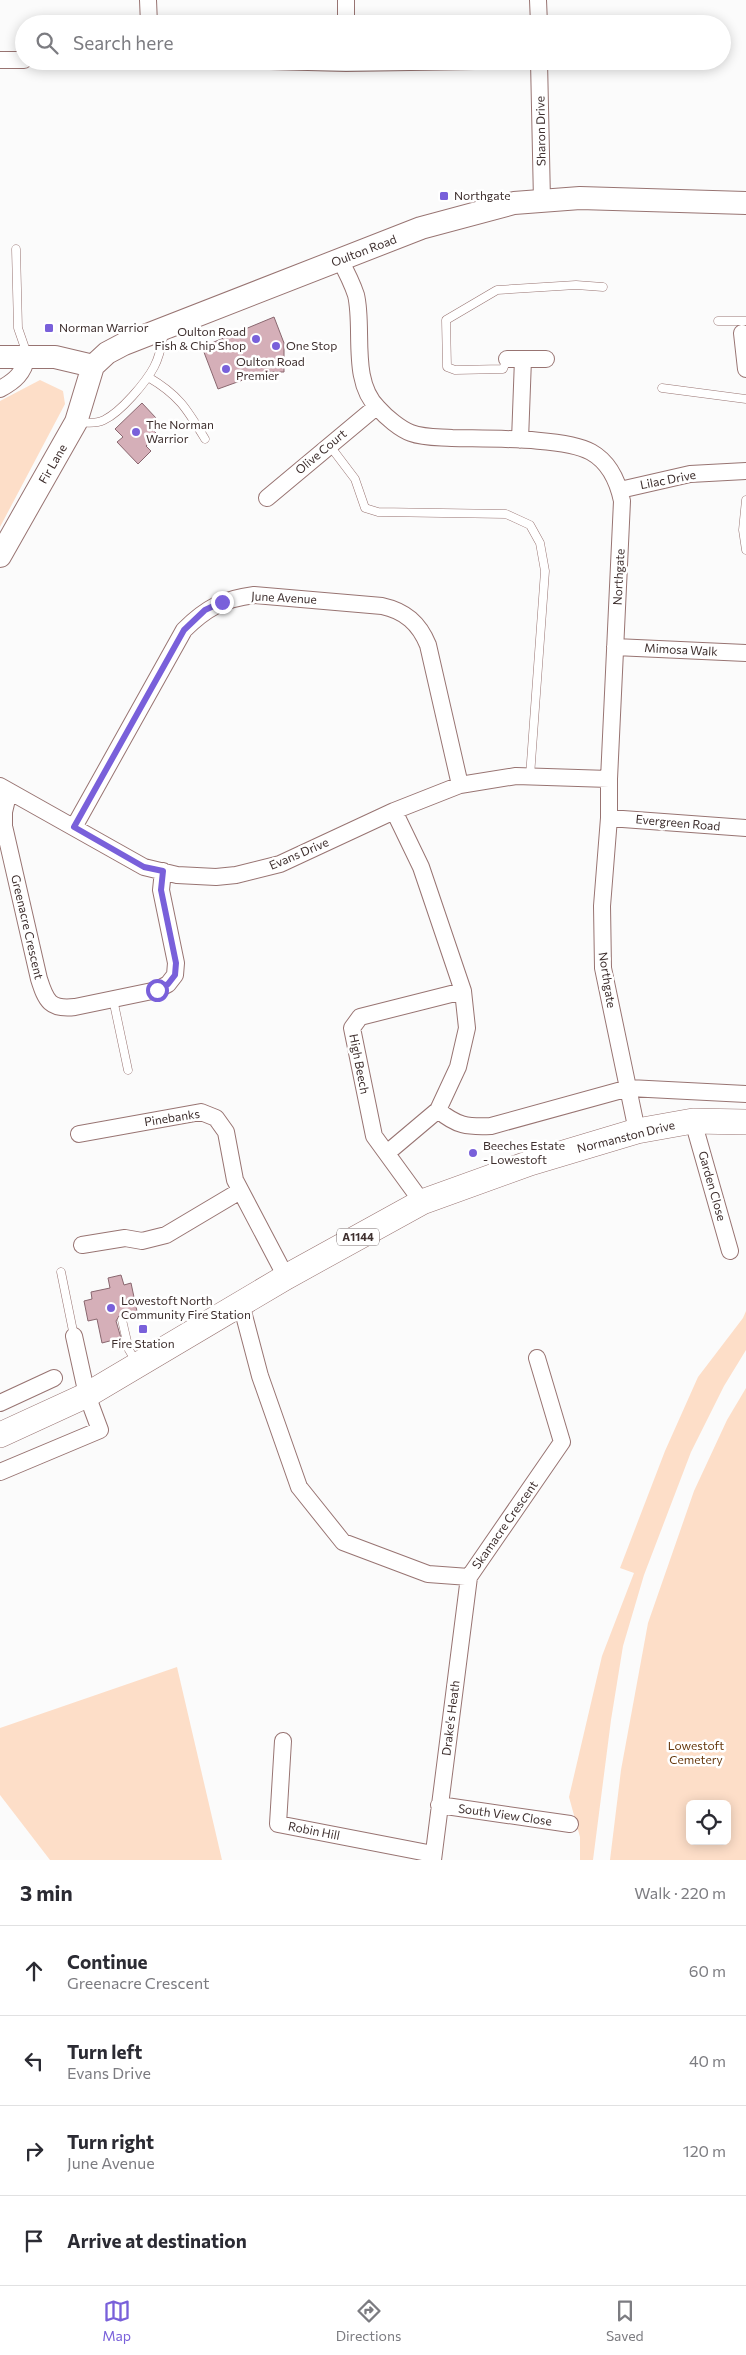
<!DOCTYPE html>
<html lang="en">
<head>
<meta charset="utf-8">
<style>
	:root { --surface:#fff; --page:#f7f7f7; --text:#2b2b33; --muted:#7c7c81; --line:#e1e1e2; --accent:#7960da }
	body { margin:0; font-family:Commissioner,sans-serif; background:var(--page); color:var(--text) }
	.controls { position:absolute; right:15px; bottom:15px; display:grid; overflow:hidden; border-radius:8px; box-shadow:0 2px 12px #0003 }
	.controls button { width:45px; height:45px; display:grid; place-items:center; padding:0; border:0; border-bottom:1px solid var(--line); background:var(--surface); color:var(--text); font:25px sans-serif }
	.stop { position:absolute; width:15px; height:15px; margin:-11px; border:4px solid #7960da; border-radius:50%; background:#fff }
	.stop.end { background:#7960da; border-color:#fff; box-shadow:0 1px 5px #0008 }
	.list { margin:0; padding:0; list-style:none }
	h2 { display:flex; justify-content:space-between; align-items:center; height:65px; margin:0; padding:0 20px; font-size:21px }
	h2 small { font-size:16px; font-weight:400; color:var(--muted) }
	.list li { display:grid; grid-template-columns:32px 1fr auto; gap:15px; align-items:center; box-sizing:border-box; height:90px; padding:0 20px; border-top:1px solid var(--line) }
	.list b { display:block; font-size:19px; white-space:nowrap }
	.list p { margin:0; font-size:16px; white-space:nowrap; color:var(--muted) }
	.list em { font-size:16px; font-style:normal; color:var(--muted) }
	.icon { flex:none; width:28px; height:28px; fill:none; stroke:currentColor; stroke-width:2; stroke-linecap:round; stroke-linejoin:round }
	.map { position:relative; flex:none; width:746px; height:1860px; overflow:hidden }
	.search { position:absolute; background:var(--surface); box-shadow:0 2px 12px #0003; left:15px; right:15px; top:15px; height:55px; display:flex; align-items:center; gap:12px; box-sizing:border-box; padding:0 18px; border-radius:28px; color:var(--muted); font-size:19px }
	.sheet { height:425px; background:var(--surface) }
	nav { display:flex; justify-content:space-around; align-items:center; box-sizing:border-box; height:70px; border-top:1px solid var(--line); background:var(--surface); font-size:14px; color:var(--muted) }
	nav a { display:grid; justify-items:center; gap:2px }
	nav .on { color:var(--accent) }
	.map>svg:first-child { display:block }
</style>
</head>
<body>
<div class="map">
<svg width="746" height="1860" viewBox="0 0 746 1860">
	<rect width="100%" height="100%" fill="#fbfbfb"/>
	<path fill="#fddec8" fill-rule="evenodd" d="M40,380L63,391L65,404L0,527V401Z
		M746,1311V1350L724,1386L691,1452L644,1575L623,1646L611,1720L593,1860H580V1837L569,1797L602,1656L634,1573L620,1568L665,1451L698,1377L743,1318Z
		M746,1388V1860H610L621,1770L648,1623L694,1491L727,1420ZM690,1804H727V1841H690Z
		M177,1667L222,1860H50L0,1795V1728Z"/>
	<path fill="#d5afb8" stroke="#89676f" d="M274,317L284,343V372H265L218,389L202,347Z
		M142,403L156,418L148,425L158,435L146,446L151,451L138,464L117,442L123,437L115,429Z
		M121,1275L124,1285L131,1283L138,1316L127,1319L124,1315L119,1316L116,1321L121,1338L102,1343L97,1319L88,1321L84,1301L92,1299L91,1292L110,1288L108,1278Z"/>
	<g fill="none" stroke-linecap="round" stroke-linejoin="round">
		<g stroke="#987472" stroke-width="9">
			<path id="lane" d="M16,249L18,328L27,354
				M718,321H746
				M507,359L503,369L455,370L447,367L446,320L497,290L576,285L603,287
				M148,377C179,395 187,409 205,439
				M662,388L746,399
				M78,422C86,423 96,424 104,420C121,412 146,382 154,367C160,356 162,344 164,333
				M330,446L355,479L365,508L378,512L506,514L530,525L540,543L545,571L530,776
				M746,500L743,530L746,550
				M113,999L128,1070
				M61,1272L74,1336
				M122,1320L129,1350L137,1363"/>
		</g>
		<g stroke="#987472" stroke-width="18">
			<path id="street" d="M148,0L149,24
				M346,0V24
				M538,0L539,24
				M0,60H24
				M270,61L346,63L475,61
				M539,61L542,201
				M340,260C346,271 352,283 356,295C364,328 350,381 378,408C386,417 400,429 411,433C424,438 439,437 452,438C485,439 565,437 591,452C609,462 618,482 622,501L609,779V818L602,906L603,968L637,1131
				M742,333L746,369
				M507,359H523
				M0,389C15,381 24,373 27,356
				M520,440L523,359H546
				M620,490L690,474L746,471
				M267,498L376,407
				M615,647L746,653
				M0,786L144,867L177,875L216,877L236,875L280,864L394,811L460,785L516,776L609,779
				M9,791L4,812V826L39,979C46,1001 50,1010 75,1007L157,990L168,984L175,975L176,963L161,890L163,871
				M609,818L746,828
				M74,827L184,630C206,608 223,599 254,595L382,606C405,611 419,623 428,645L460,785
				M438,1110C457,1126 467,1127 491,1126L629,1088L746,1094
				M693,1121L730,1251
				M79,1134L201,1112L216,1118L226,1132L235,1180L286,1277
				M387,1153L438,1110L458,1067L467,1028L463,991L421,867L394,811
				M422,1202L374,1136L352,1028L360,1017L463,991
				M82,1245L125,1238L142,1241L166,1235L240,1191
				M241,1304L260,1376L299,1487L343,1542L428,1574L469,1577L562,1442L537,1358
				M0,1403L54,1378
				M0,1472L100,1430L87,1395L74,1336
				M283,1741L278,1824L433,1854
				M439,1805L570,1824
				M433,1860L469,1577"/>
		</g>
		<g stroke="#987472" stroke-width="24">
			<path id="secondary" d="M0,357H55L93,366
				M0,556L76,422L93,366L107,353L124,344L421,228L514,203L580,198L746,203"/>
		</g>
		<g stroke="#987472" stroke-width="26">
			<path id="primary" d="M0,1435L87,1395L286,1277L422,1202L530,1163L637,1131L693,1121L746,1122"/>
		</g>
		<use href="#lane" stroke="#fff" stroke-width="8"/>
		<use href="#street" stroke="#fff" stroke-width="16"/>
		<use href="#secondary" stroke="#fff" stroke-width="22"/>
		<use href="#primary" stroke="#fff" stroke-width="25"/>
	</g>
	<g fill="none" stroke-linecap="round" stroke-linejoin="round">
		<path stroke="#7960da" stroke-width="6" d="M157,990L168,984L175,975L176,963L161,890L163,871L144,867L74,827L184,630L205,610L222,602"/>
	</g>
	<g fill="#7960da" stroke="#fff" stroke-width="2">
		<rect x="439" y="191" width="10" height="10" rx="2.5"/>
		<rect x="44" y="323" width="10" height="10" rx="2.5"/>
		<circle cx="256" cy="339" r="5"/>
		<circle cx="276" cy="346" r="5"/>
		<circle cx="226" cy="369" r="5"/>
		<circle cx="136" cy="432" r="5"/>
		<circle cx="473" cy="1153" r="5"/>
		<circle cx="111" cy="1308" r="5"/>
		<rect x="138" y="1324" width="10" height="10" rx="2.5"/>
	</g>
	<g text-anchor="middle" stroke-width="5" stroke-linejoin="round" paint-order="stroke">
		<rect fill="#fff" stroke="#786d6d" stroke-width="1" x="337" y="1228.5" width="42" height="17" rx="4"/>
		<g font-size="11" font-weight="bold" fill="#3e2f2e">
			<text x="358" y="1241">A1144</text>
		</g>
		<g font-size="12" fill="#3e2f2e" stroke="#fff">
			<text transform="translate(541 131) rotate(-91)" y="4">Sharon Drive</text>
			<text transform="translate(364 251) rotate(-21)" y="4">Oulton Road</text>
			<text transform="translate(321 452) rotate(-40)" y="4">Olive Court</text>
			<text transform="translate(53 464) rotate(-60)" y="4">Fir Lane</text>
			<text transform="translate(668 480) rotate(-11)" y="4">Lilac Drive</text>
			<text transform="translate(619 577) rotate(-87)" y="4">Northgate</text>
			<text transform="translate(284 598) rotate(3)" y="4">June Avenue</text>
			<text transform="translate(681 650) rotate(3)" y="4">Mimosa Walk</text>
			<text transform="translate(678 823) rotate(5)" y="4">Evergreen Road</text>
			<text transform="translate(299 854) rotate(-23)" y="4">Evans Drive</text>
			<text transform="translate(27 927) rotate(77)" y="4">Greenacre Crescent</text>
			<text transform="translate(607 980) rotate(81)" y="4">Northgate</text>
			<text transform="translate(359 1064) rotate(79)" y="4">High Beech</text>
			<text transform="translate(172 1118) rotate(-9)" y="4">Pinebanks</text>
			<text transform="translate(626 1137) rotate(-14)" y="4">Normanston Drive</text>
			<text transform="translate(712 1186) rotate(74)" y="4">Garden Close</text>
			<text transform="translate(505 1525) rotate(-55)" y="4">Skamacre Crescent</text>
			<text transform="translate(451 1718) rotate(-83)" y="4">Drake's Heath</text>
			<text transform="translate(505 1815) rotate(8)" y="4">South View Close</text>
			<text transform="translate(314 1831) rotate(11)" y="4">Robin Hill</text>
		</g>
		<g font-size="12" fill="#3e2f2e" stroke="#fff" text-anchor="start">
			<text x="454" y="200">Northgate</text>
			<text x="59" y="332">Norman Warrior</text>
			<text x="246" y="336" text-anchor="end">Oulton Road<tspan x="246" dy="14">Fish &amp; Chip Shop</tspan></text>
			<text x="286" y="350">One Stop</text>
			<text x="236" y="366">Oulton Road<tspan x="236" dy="14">Premier</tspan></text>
			<text x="146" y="429">The Norman<tspan x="146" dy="14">Warrior</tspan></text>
			<text x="483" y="1150">Beeches Estate<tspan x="483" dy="14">- Lowestoft</tspan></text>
			<text x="121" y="1305">Lowestoft North<tspan x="121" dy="14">Community Fire Station</tspan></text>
			<text x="143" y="1348" text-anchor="middle">Fire Station</text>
		</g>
		<g font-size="12" fill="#67390e" stroke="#fff">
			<text x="696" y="1750">Lowestoft<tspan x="696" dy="14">Cemetery</tspan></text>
		</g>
	</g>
</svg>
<div class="controls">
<button><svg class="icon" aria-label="locate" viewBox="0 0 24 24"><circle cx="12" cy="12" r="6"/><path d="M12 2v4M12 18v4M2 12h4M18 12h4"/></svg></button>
</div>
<div class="stop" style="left:157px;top:990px"></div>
<div class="stop end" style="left:222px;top:602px"></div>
<div class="search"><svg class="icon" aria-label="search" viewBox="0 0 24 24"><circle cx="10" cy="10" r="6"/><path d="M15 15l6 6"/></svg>Search here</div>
</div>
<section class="sheet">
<h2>3 min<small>Walk · 220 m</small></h2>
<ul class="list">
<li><svg class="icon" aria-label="ahead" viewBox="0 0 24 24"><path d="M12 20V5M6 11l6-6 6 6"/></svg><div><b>Continue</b><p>Greenacre Crescent</p></div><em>60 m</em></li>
<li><svg class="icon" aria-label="left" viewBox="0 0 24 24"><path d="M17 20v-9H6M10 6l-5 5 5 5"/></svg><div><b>Turn left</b><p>Evans Drive</p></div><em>40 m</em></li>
<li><svg class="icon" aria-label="right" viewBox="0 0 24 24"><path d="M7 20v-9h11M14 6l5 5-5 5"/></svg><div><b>Turn right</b><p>June Avenue</p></div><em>120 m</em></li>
<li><svg class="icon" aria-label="arrive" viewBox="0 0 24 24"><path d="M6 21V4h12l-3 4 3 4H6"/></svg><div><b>Arrive at destination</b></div></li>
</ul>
</section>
<nav>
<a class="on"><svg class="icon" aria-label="map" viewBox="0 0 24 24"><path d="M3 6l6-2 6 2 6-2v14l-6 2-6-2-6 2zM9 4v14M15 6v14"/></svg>Map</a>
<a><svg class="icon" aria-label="directions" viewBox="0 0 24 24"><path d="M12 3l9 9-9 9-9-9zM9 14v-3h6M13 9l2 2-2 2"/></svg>Directions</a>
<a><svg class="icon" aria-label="saved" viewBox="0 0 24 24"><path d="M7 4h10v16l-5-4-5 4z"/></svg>Saved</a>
</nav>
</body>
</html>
